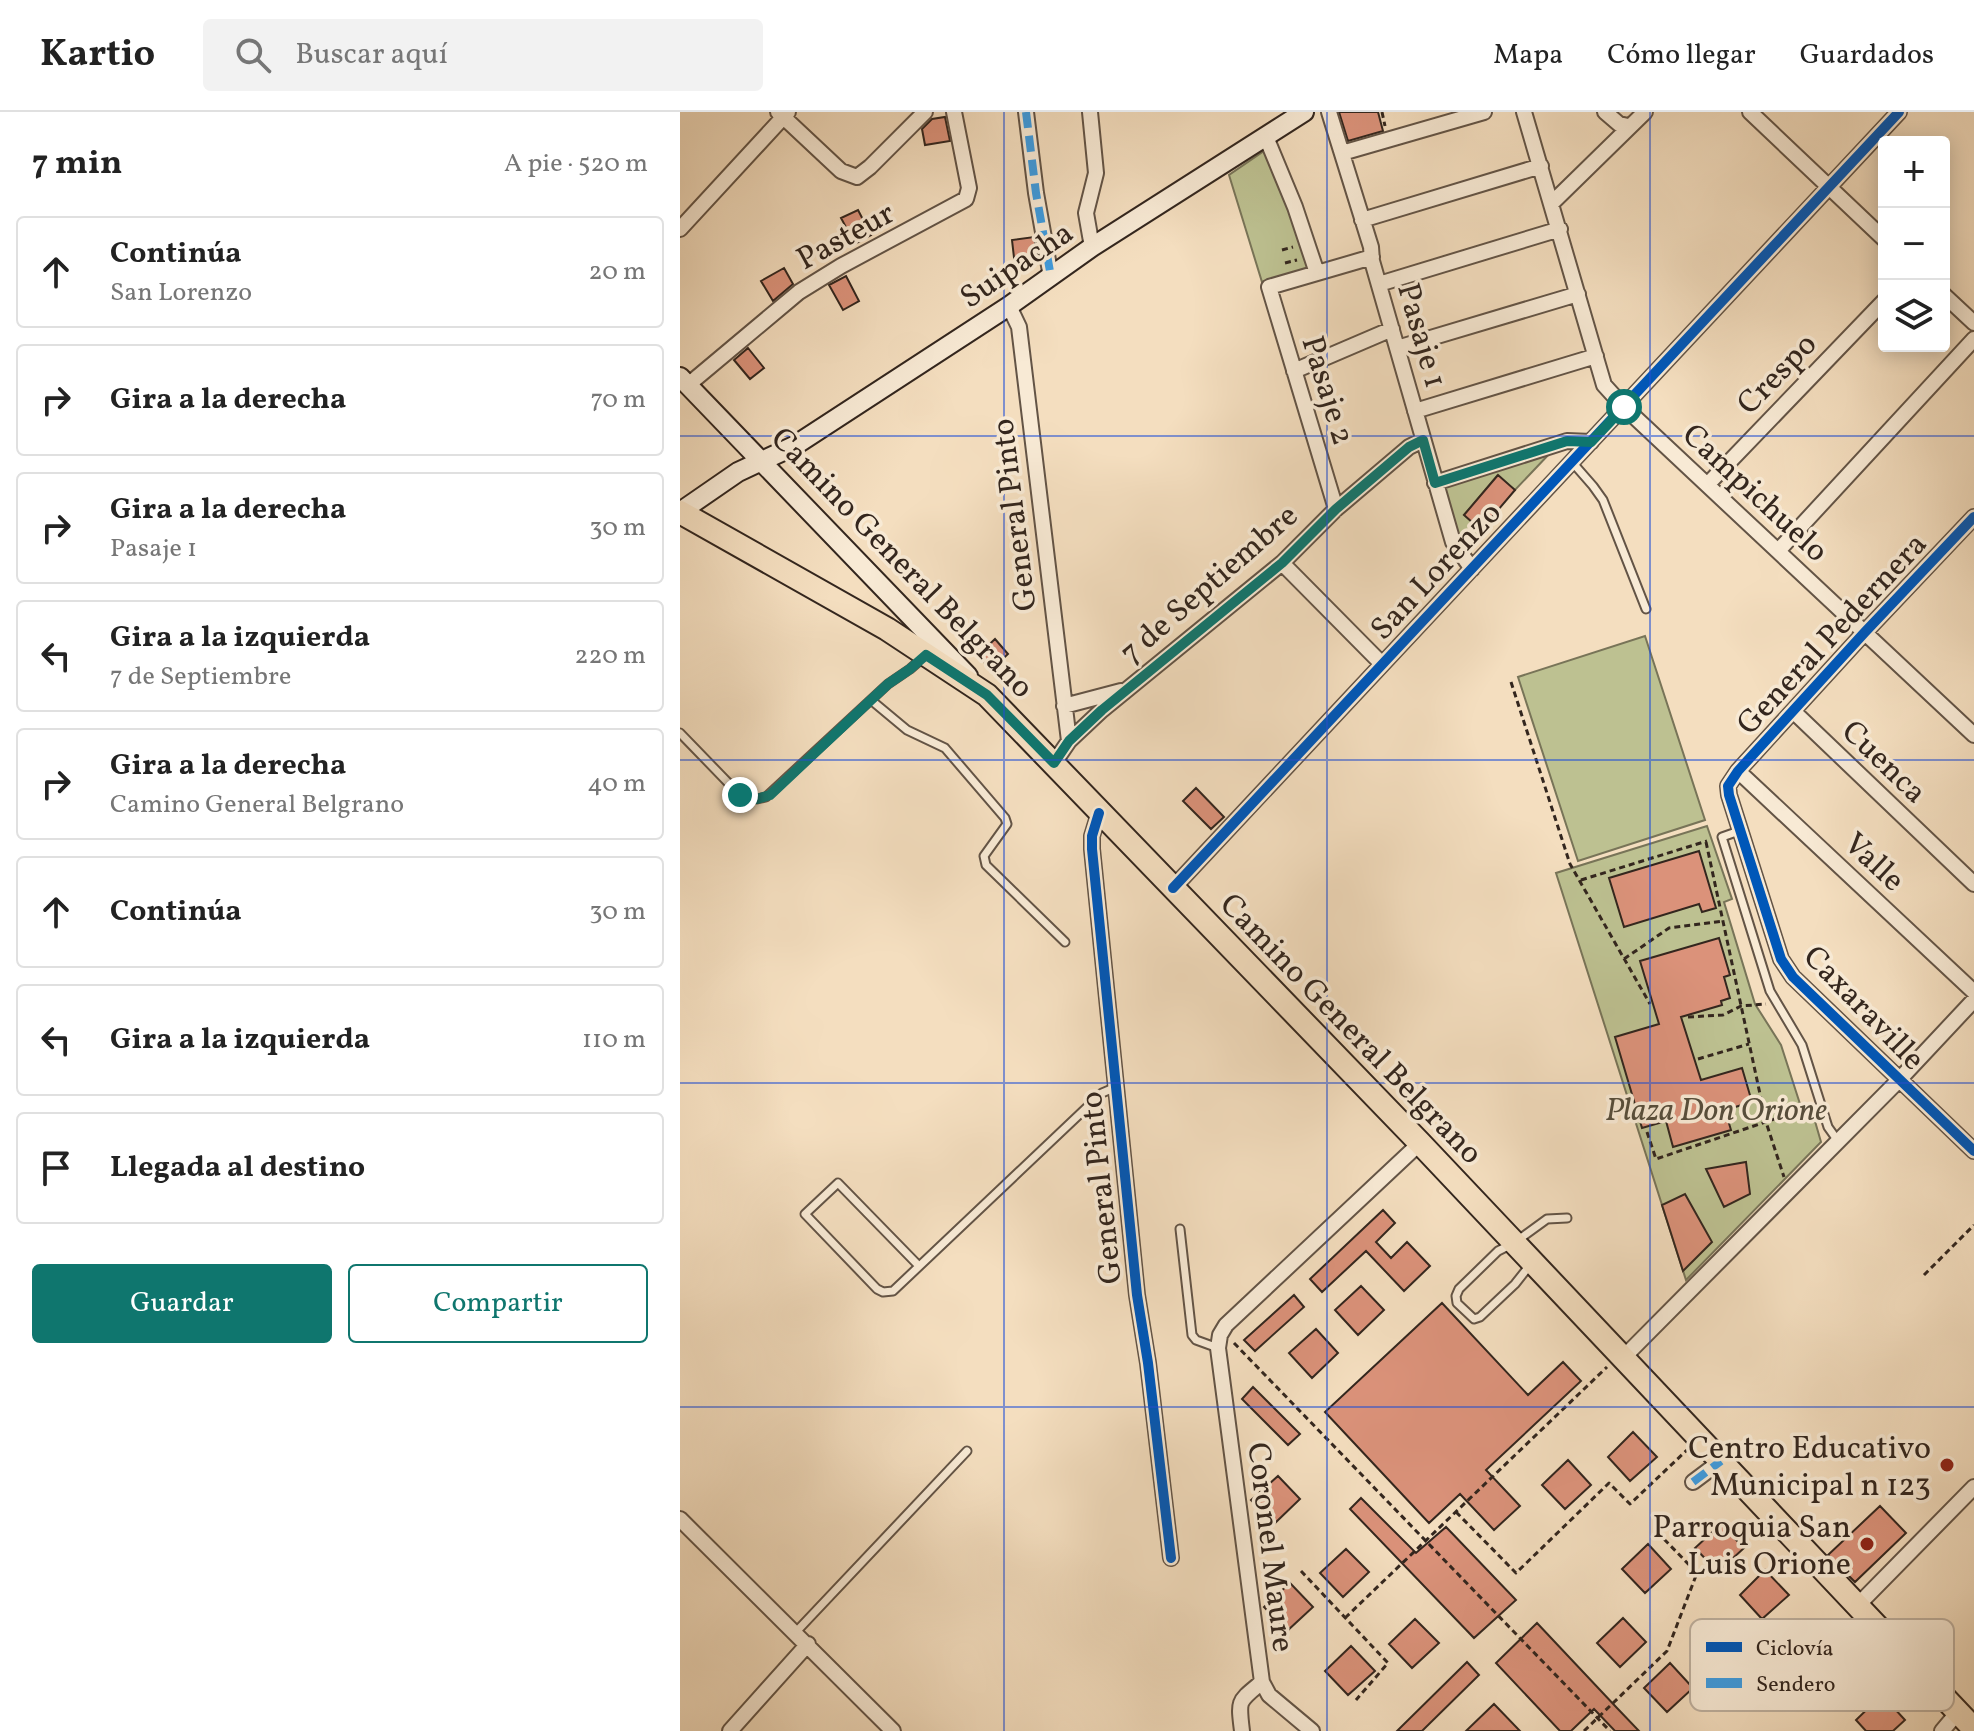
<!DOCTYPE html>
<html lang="es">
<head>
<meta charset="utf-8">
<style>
	:root { --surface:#fff; --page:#f2f2f2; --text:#222; --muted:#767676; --line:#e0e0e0; --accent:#0f766e }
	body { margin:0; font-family:Vollkorn,serif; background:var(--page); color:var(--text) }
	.controls { position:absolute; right:24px; top:24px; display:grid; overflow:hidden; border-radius:8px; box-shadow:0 4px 20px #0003 }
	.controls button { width:72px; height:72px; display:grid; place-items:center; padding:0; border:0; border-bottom:2px solid var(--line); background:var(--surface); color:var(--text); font:40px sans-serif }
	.stop { position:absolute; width:24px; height:24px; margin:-18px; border:6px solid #0f766e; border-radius:50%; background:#fff }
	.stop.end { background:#0f766e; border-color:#fff; box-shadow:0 2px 8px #0008 }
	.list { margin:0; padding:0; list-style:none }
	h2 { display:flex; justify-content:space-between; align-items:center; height:104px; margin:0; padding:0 32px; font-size:34px }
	h2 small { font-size:26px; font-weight:400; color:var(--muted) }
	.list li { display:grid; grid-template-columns:52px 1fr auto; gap:24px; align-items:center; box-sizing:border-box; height:112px; margin:0 16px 16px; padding:0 16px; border:2px solid var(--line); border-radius:8px }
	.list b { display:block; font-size:30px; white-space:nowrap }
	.list p { margin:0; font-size:26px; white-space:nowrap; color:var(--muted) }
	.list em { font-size:26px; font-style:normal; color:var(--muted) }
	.actions { display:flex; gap:16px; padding:24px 32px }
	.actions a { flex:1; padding:18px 0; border:2px solid var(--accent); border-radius:8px; text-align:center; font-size:28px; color:var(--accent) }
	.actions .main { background:var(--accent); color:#fff }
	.icon { flex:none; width:44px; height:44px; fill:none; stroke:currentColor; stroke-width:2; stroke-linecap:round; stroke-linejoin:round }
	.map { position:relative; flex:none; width:1294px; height:1619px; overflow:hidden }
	header { display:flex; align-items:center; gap:48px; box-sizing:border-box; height:112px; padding:0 40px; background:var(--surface); border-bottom:2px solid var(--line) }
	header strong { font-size:38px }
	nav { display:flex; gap:44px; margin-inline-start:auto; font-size:28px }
	.search { width:560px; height:72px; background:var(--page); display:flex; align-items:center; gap:20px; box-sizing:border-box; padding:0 28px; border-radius:8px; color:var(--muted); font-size:30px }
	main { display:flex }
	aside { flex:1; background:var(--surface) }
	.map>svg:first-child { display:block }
</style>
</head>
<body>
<header>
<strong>Kartio</strong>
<div class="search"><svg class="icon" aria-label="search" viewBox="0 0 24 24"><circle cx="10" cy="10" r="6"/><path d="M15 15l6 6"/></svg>Buscar aquí</div>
<nav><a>Mapa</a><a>Cómo llegar</a><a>Guardados</a></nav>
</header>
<main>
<aside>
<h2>7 min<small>A pie · 520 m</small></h2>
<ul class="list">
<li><svg class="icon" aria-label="ahead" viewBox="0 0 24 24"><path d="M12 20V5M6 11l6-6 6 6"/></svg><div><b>Continúa</b><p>San Lorenzo</p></div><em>20 m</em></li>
<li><svg class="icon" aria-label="right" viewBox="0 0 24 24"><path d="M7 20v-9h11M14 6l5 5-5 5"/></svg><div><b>Gira a la derecha</b></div><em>70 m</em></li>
<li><svg class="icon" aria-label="right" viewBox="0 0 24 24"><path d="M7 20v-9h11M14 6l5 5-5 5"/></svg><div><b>Gira a la derecha</b><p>Pasaje 1</p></div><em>30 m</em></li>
<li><svg class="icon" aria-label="left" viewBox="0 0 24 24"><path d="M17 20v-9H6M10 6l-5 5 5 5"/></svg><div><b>Gira a la izquierda</b><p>7 de Septiembre</p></div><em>220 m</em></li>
<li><svg class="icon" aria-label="right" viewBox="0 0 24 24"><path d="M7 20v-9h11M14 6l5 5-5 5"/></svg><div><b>Gira a la derecha</b><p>Camino General Belgrano</p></div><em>40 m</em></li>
<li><svg class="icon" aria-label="ahead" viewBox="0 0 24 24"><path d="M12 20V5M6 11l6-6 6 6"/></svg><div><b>Continúa</b></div><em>30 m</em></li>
<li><svg class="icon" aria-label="left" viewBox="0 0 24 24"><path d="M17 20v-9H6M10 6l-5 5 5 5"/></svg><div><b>Gira a la izquierda</b></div><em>110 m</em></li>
<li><svg class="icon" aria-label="arrive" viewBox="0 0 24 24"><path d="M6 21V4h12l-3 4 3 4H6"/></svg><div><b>Llegada al destino</b></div></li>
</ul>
<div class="actions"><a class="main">Guardar</a><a>Compartir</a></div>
</aside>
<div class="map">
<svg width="1294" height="1619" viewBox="0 0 1294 1619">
	<rect width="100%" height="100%" fill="#f4debf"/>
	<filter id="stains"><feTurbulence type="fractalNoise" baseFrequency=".0025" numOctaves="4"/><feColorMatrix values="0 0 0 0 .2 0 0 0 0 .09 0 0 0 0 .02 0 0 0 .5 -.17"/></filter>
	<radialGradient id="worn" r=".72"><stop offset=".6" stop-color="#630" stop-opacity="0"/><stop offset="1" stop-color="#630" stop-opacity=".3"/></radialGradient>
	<path fill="#bdc191" stroke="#787458" stroke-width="2" d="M584,39L617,117L630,157L582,170L549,63Z
		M872,339L835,378L817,364L784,403L801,418L786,435L778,427L762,373Z
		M965,524L1025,708L898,749L838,565Z
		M1027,714L1052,787L1044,790L1075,892L1101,933L1121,995L1130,992L1141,1030L1006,1168L876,761Z"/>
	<path fill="#db927a" stroke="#33261e" stroke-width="2" d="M659,0H698L703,19L668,29Z
		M265,5L270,29L245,33L242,17L252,7Z
		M178,98L191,123L175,132L161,106Z
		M354,125L358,148L336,163L332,128Z
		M104,156L113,172L93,189L81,169Z
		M166,164L179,189L163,198L149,173Z
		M68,236L84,256L70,267L54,248Z
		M818,363L835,378L801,418L784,403Z
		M315,527L328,542L311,558L298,543Z
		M516,676L544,705L531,717L503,689Z
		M1019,739L1036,796L1022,800L1019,792L944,815L929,766Z
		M1039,826L1050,863L1044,865L1050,886L1041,889L1042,893L1001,905L1021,968L1062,956L1072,990L1045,998L1051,1018L993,1035L986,1009L962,1016L935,925L979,912L960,849Z
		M1066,1050L1070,1082L1044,1095L1026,1057Z
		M1005,1082L1032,1130L1003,1159L982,1093Z
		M703,1098L715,1111L696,1130L711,1146L727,1130L750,1154L724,1179L686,1139L642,1180L630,1167Z
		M681,1174L704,1198L678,1223L655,1198Z
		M614,1183L624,1195L575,1239L564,1228Z
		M762,1191L848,1283L883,1250L901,1269L806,1358L840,1394L814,1418L780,1382L749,1411L645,1300Z
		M636,1217L658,1241L632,1266L609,1241Z
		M573,1275L620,1322L608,1333L562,1287Z
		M953,1320L977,1345L950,1369L928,1345Z
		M888,1348L911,1373L885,1397L862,1373Z
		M598,1364L620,1387L594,1412L571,1388Z
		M681,1386L736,1441L766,1415L836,1488L794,1526L670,1397Z
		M1200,1394L1226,1421L1175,1470L1148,1443Z
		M1041,1412L1064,1436L1038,1460L1015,1436Z
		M968,1432L991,1457L965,1481L942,1457Z
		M666,1437L689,1460L663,1485L640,1461Z
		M1085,1458L1109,1483L1082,1507L1060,1483Z
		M610,1471L633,1495L607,1519L584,1495Z
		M943,1506L966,1530L940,1555L917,1531Z
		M735,1507L759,1531L732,1556L709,1532Z
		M857,1511L937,1596L959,1619H935L914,1597L891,1619H880L816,1551Z
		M671,1534L695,1559L668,1583L645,1559Z
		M787,1550L799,1563L742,1619H717Z
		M990,1551L1013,1576L987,1600L964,1576Z
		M1202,1583L1225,1608L1213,1619H1186L1176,1608Z
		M814,1592L840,1619H786Z"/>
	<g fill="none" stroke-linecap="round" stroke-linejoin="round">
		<g stroke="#635446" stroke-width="11">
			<path id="lane" d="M892,350L913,374L923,388L966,497
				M191,588L227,618L265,636L325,706L327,712L304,744L306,753L385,830
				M0,621L60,683L77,687L86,685L208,572L230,557L245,544
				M1059,719L1042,725L1090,879L1122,933L1148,1015L1158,1029
				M500,1117L512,1223L516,1228L538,1236
				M850,1153L835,1172L800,1205L794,1207L777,1191L776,1184L779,1177L818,1139L834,1131L867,1107L887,1106
				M239,1154L158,1071L125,1102L197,1177L203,1180L213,1179L422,981L436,975
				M115,1521L287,1339"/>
		</g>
		<g stroke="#635446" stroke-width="18">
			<path id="street" d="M98,0L161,59L177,65L190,55L245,0
				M346,0L356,81L371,165
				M410,0L416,61L406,101L412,135
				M649,0L691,135L692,149L773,430L792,457
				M844,0L924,273L944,295L1294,623
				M925,0L939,12L948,14
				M1070,0L1204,127
				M586,25L615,95L637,161
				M662,41L804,0
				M872,91L965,0
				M682,108L861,54
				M0,117L108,0
				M699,172L880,117
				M1264,183L1294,211
				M329,194L339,215L389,629L374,651
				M717,236L898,182
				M614,259L712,217
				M8,273L119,180L161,154L286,87L289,76L274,0
				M735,299L916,244
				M755,371L887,329L911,330
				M1028,372L1204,189
				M656,397L589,175L692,145
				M1294,405L1185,520L1058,659L1048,674L1049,683L1101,847L1113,865L1294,1039
				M1098,439L1294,227
				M602,451L702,552
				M384,594L441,579
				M1113,599L1294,772
				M389,629L422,598L602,451L656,397L729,335L743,328
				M1058,659L1294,880
				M419,701L412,724V737L457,1183L468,1251L491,1446
				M493,776L1219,0
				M943,1246L1219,968L1294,888
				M1013,1370L1041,1349
				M0,1407L213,1619
				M1178,1493L1294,1375
				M50,1619L128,1532
				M562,1619C558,1587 558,1590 582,1570
				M632,1619L589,1583L582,1570L538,1236L540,1223L546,1213L740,1031
				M1262,1619L1278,1600"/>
		</g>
		<g stroke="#33261e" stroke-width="22">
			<path id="secondary" d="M0,265L288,564
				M0,400L58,360L114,334L329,194L412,135L624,0"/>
		</g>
		<g stroke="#33261e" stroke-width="26">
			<path id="primary" d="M0,400L207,517L307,583L740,1031L1294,1617"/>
		</g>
		<path stroke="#33261e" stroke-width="3" stroke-dasharray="6 4" stroke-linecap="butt" d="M702,0L705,14
			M602,138L613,135
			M605,151L617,148
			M831,570L890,752L970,892
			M1026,730L1086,1010L1104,1065
			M901,768L1027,729
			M944,847L989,816L1043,809
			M1008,905L1043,903L1061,894L1086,892
			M1018,947L1069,932
			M967,1020L976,1047L1130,995
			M1244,1163L1294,1113
			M554,1231L930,1619
			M776,1400L836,1461L929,1371L950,1392L1007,1338
			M621,1459L708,1551L676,1588
			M665,1506L927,1255
			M904,1619L987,1539L1017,1461L983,1426"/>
		<use href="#lane" stroke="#f8ead5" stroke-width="7"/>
		<use href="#street" stroke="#f8ead5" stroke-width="14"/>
		<use href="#secondary" stroke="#f8ead5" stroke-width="18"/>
		<use href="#primary" stroke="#f4debf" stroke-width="22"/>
		<path stroke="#3e9ce0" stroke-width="8" stroke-dasharray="16 8" stroke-linecap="butt" d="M346,0L356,81L371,165
			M1013,1370L1041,1349"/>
		<g stroke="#f8ead5" stroke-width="15">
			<path id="cycleway" d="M1294,405L1185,520L1058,659L1048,674L1049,683L1101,847L1113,865L1294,1039
				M419,701L412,724V737L457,1183L468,1251L491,1446
				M493,776L1219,0"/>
		</g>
		<use href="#cycleway" stroke="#0057b8" stroke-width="10"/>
	</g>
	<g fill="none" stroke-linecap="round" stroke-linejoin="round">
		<path stroke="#0f766e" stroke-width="10" d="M60,683L77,687L90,683L208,572L230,557L246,543L307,583L374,651L389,629L422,598L602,451L656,397L729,335L743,328L755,371L887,329L911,330L944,295"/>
	</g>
	<path fill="none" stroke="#1d4ed8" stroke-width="2" stroke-opacity="0.55" d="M324,0V1619M647,0V1619M970,0V1619M0,324H1294M0,648H1294M0,971H1294M0,1295H1294"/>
	<g fill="#8f2418" stroke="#f8ead5" stroke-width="3">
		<circle cx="1267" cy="1353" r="8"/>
		<circle cx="1187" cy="1432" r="8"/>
	</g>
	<g text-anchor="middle" stroke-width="7" stroke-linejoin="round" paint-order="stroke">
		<g font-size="32" fill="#33261e" stroke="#f8ead5">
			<text transform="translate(165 123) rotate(-29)" y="11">Pasteur</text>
			<text transform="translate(336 152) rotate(-34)" y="11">Suipacha</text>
			<text transform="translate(743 223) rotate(74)" y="11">Pasaje 1</text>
			<text transform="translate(1096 261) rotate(-46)" y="11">Crespo</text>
			<text transform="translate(649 278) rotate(73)" y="11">Pasaje 2</text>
			<text transform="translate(1076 380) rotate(43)" y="11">Campichuelo</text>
			<text transform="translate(333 403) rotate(-97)" y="11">General Pinto</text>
			<text transform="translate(223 450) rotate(46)" y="11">Camino General Belgrano</text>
			<text transform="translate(755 458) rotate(-47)" y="11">San Lorenzo</text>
			<text transform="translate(528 471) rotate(-41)" y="11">7 de Septiembre</text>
			<text transform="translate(1151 521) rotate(-47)" y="11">General Pedernera</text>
			<text transform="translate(1205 649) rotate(44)" y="11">Cuenca</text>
			<text transform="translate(1195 749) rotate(43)" y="11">Valle</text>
			<text transform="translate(1185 895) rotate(46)" y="11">Caxaraville</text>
			<text transform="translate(672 916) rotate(46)" y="11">Camino General Belgrano</text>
			<text transform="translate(420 1076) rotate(-96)" y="11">General Pinto</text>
			<text transform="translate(592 1435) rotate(83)" y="11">Coronel Maure</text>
		</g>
		<g font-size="32" font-style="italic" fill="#564d3b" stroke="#f8ead5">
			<text x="1036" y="1008">Plaza Don Orione</text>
		</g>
		<g font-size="32" fill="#33261e" stroke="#f8ead5" text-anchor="end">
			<text x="1251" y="1346">Centro Educativo<tspan x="1251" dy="37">Municipal n 123</tspan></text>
			<text x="1171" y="1425">Parroquia San<tspan x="1171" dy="37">Luis Orione</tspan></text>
		</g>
	</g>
	<rect x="1010" y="1507" width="264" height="92" rx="12" fill="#f8ead5" stroke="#bdaf9e" stroke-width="2"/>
	<rect x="1026" y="1530" width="36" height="10" fill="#0057b8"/>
	<rect x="1026" y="1566" width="36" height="10" fill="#3e9ce0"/>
	<g font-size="22" fill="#33261e">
		<text x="1076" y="1543">Ciclovía</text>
		<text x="1076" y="1579">Sendero</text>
	</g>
	<rect width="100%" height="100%" filter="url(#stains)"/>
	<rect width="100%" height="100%" fill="url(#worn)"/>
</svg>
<div class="controls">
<button>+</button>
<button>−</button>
<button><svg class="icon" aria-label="layers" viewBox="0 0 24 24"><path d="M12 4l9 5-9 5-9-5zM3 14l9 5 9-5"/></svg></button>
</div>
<div class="stop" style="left:944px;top:295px"></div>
<div class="stop end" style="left:60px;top:683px"></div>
</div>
</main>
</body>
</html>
